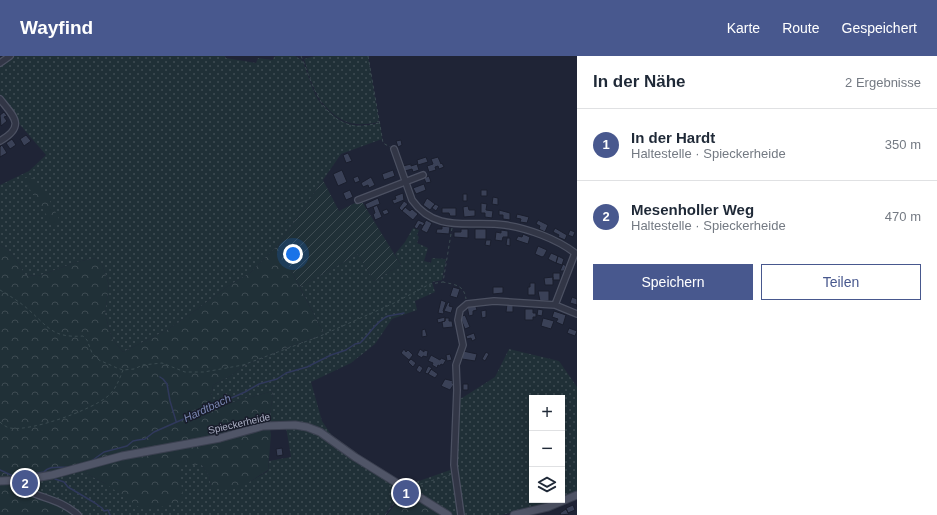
<!DOCTYPE html>
<html lang="de">
<head>
<meta charset="utf-8">
<style>
	:root { --surface:#fff; --page:#f2f2f3; --text:#1f2937; --muted:#747a83; --line:#e0e1e3; --accent:#48588e }
	body { margin:0; font-family:Arial,sans-serif; background:var(--page); color:var(--text) }
	.controls { position:absolute; right:12px; bottom:12px; display:grid; overflow:hidden; border-radius:0px; box-shadow:0 4px 16px #0002 }
	.controls button { width:36px; height:36px; display:grid; place-items:center; padding:0; border:0; border-bottom:1px solid var(--line); background:var(--surface); color:var(--text); font:20px sans-serif }
	.you { position:absolute; left:293px; top:198px; width:14px; height:14px; margin:-10px; border:3px solid #fff; border-radius:50%; background:#1a73e8; box-shadow:0 0 0 6px #1a73e833 }
	.badge { display:grid; place-items:center; width:26px; height:26px; border-radius:50%; background:var(--accent); color:#fff; font-size:13px; font-weight:700 }
	.pin { position:absolute; translate:-50% -50%; border:2px solid #fff; box-shadow:0 1px 4px #0006 }
	.list { margin:0; padding:0; list-style:none }
	h2 { display:flex; justify-content:space-between; align-items:center; height:52px; margin:0; padding:0 16px; font-size:17px }
	h2 small { font-size:13px; font-weight:400; color:var(--muted) }
	.list li { display:grid; grid-template-columns:26px 1fr auto; gap:12px; align-items:center; box-sizing:border-box; height:72px; padding:0 16px; border-top:1px solid var(--line) }
	.list b { display:block; font-size:15px; white-space:nowrap }
	.list p { margin:0; font-size:13px; white-space:nowrap; color:var(--muted) }
	.list em { font-size:13px; font-style:normal; color:var(--muted) }
	.actions { display:flex; gap:8px; padding:12px 16px }
	.actions a { flex:1; padding:9px 0; border:1px solid var(--accent); border-radius:0px; text-align:center; font-size:14px; color:var(--accent) }
	.actions .main { background:var(--accent); color:#fff }
	.icon { flex:none; width:22px; height:22px; fill:none; stroke:currentColor; stroke-width:2; stroke-linecap:round; stroke-linejoin:round }
	.map { position:relative; flex:none; width:577px; height:459px; overflow:hidden }
	header { display:flex; align-items:center; gap:24px; box-sizing:border-box; height:56px; padding:0 20px; background:var(--accent); color:#fff }
	header strong { font-size:19px }
	nav { display:flex; gap:22px; margin-inline-start:auto; font-size:14px }
	main { display:flex }
	aside { flex:1; background:var(--surface) }
	.map>svg:first-child { display:block }
</style>
</head>
<body>
<header>
<strong>Wayfind</strong>
<nav><a>Karte</a><a>Route</a><a>Gespeichert</a></nav>
</header>
<main>
<div class="map">
<svg width="577" height="459" viewBox="0 0 577 459">
	<defs>
		<pattern id="grass-dots" width="8" height="8" patternUnits="userSpaceOnUse"><rect width="8" height="8" fill="#203037"/><path d="M2 2h.1M6 6h.1" fill="none" stroke="#3e4b52" stroke-width="1.8" stroke-linecap="round"/></pattern>
		<pattern id="forest-crowns" width="20" height="18" patternUnits="userSpaceOnUse"><rect width="20" height="18" fill="#203037"/><path d="M2 6a3 3 0 1 1 6 0M12 15a3 3 0 1 1 6 0" fill="none" stroke="#3e4b52"/></pattern>
		<pattern id="garden-furrows" width="10" height="10" patternUnits="userSpaceOnUse"><rect width="10" height="10" fill="#203037"/><path d="M-1 1l2-2M0 10L10 0M9 11l2-2" fill="none" stroke="#3e4b52"/></pattern>
	</defs>
	<rect width="100%" height="100%" fill="#1f2436"/>
	<path fill="url(#grass-dots)" d="M12,0H225L226,2L256,7L258,2L273,4L274,1L276,0H295L302,4C307,15 310,27 315,38C318,45 323,50 329,55C344,71 359,72 380,67L382,83L341,98L278,189L250,217L228,230L200,251L167,274L123,296L112,283L105,258L109,229L102,208L95,202L77,206L38,220L25,219C19,208 12,194 0,189V129L29,115L46,99L15,63L0,40V8Z
		M315,0H368L379,66C359,70 346,70 330,55C325,50 320,45 317,38C311,27 308,15 304,3Z
		M413,172L419,174L417,179L419,181L417,187L428,192L424,205L431,207L432,202L446,203L442,224L432,226L435,236L415,245L417,254L392,263L375,288L351,307L311,326L322,365L334,383L320,374L269,367L273,335L216,351L211,342L213,329L232,319L241,311L288,291L324,278L300,231L358,198L374,225L401,209L395,198L405,186Z
		M509,293L559,305L577,331V436L562,443V342H532V444H560L531,453L501,459H463L456,418L458,341L462,342L495,321Z
		M286,371L313,375L404,433L384,459H80L60,444L34,436L16,426L83,413L89,419L106,428L178,409H202L209,420L211,431L251,425L268,415L269,405L291,401Z
		M453,413L460,459H452L447,456L403,428L419,425Z"/>
	<path fill="url(#forest-crowns)" d="M31,121C45,132 52,149 60,165L57,168L53,169L27,129L25,122Z
		M0,189C12,194 19,208 25,219L38,220L77,206L95,202L102,208L109,229L105,258L112,283L123,296L167,274L200,251L228,230L250,217L278,189L324,278L288,291L241,311L232,319L213,329L211,342L216,351L273,335L269,367L271,379L268,414L240,432L224,434L211,431L209,420L202,409H178L184,445L161,451L140,452L106,428L89,419L83,413L8,422H0Z
		M0,427H14C23,438 37,439 51,445C59,448 68,454 76,459H0Z
		M405,436L443,459H387Z"/>
	<path fill="url(#garden-furrows)" d="M323,124L339,155L361,144L401,209L374,225L358,198L300,231L278,189Z"/>
	<g fill="none" stroke-linecap="round" stroke-linejoin="round">
		<path stroke="#30395c" stroke-width="1.5" d="M160,321L163,323L167,328L170,345L176,365
			M90,406L104,396L127,390L133,385L138,384L145,383L154,376L245,336L259,328L277,323L286,317L307,311L331,299L346,294L355,288L360,287C369,279 377,264 388,260C393,259 399,258 404,257
			M0,414L13,420H19L25,417L32,418L44,416C49,409 60,412 69,411
			M55,423L64,426L68,431L95,447L102,452L104,455L108,454L110,459"/>
	</g>
	<path fill="#3a4157" stroke="#1a1e2d" d="M4,56L7,60L4,61L7,65L1,70L0,59Z
		M26,79L31,85L24,90L20,83Z
		M12,83L16,89L10,93L6,87Z
		M401,84L402,89L398,91L396,85Z
		M2,89L7,97L0,101V91Z
		M348,97L352,105L346,107L343,99Z
		M426,101L428,106L418,109L417,104Z
		M438,101L441,108L442,107L444,111L439,113L438,110L435,111L436,114L429,116L427,110L433,108L431,103Z
		M411,108V110L417,108L419,114L413,116L412,113L405,115L403,110Z
		M342,114L347,126L338,130L333,118Z
		M393,114L395,120L384,124L382,118Z
		M358,120L360,125L355,127L353,122Z
		M429,120L431,126L426,127L424,122Z
		M371,121L375,129L369,132L368,129L363,131L361,127Z
		M424,128L426,134L416,138L413,132Z
		M350,134L353,141L346,144L343,137Z
		M481,134H487V140H481Z
		M403,137L404,144L394,148L392,144L396,143L395,140Z
		M463,138H467V145H463Z
		M493,141L498,142V149L492,148Z
		M378,142L380,148L367,153L365,148Z
		M427,142L435,148L430,154L423,149Z
		M404,145L408,148L402,155L399,152Z
		M481,147L487,148L486,154L493,155L492,162L485,161V157H481Z
		M435,148L439,150L436,155L432,152Z
		M377,149L382,161L375,164L373,158L375,157L373,151Z
		M468,150L469,154H475V160L464,161L463,151Z
		M405,151L410,155L412,153L418,158L413,164L402,155Z
		M442,152H456V160H450L449,157H442Z
		M387,153L389,157L384,159L382,155Z
		M499,154L510,157V164L503,163V159H499Z
		M517,158L529,161L527,167L520,166L521,163L516,162Z
		M418,164L425,167L423,170L420,168L417,173L414,171Z
		M426,164L432,167L427,177L421,174Z
		M538,164L548,169L545,176L539,173L540,170L536,168Z
		M442,170L450,171L449,178L436,177L437,173H442Z
		M555,172L567,179L565,184L558,181L559,179L553,176Z
		M461,173H468V182L454,181V176H461Z
		M475,173H486V183H475Z
		M501,174L508,175V181H503L502,185L495,184L496,176L501,177Z
		M570,174L575,176L573,181L568,179Z
		M523,178L530,181L528,188L516,184L518,180L522,181Z
		M507,182H510V190L506,189Z
		M486,184H491L490,190L485,189Z
		M538,190L547,194L544,200L542,201L535,198Z
		M551,197L558,200L556,207L548,203Z
		M558,200L564,203L562,209L556,207Z
		M563,208L566,210L564,215H560Z
		M553,217H560V224H553Z
		M553,221V229H545L544,222Z
		M530,227H535V239H528V231H530Z
		M453,231L460,233L457,242L450,240Z
		M493,231H503V237L493,238Z
		M538,235H549V245H540Z
		M572,241L577,243V251V249L570,247Z
		M441,244L446,246L443,255L444,256L443,258L438,257Z
		M448,246L450,247L449,250L453,251L451,257L444,255Z
		M475,248L477,254L473,255V259L469,260L467,250Z
		M507,248L513,249V256H506Z
		M525,253H533V257H536V261H533V264H525Z
		M538,253L543,254L542,260L537,259Z
		M486,254V261L482,262L481,255Z
		M554,255L566,259L563,269L556,266L558,263L552,261Z
		M465,259L470,271L465,273L460,261Z
		M445,261V265L438,267L437,263Z
		M445,262H449V265H452L453,271L443,272L442,266L445,265Z
		M543,262L554,265L551,273L541,270Z
		M569,272L577,275L575,280L567,277Z
		M425,273L427,280L422,281V274Z
		M474,277L476,283L472,285L471,282L467,283L466,280Z
		M404,293L406,296L408,294L413,299L409,304L401,297Z
		M420,293L424,296V294L428,295L427,301L423,300L422,302L417,299Z
		M463,295L477,298L475,305L462,303Z
		M486,296L489,298L485,305L482,303Z
		M450,298L452,304L447,305L446,299Z
		M431,299L440,304L441,302L446,304L443,309L441,308L440,310L438,309L437,312L432,309L433,307L428,305Z
		M411,303L416,307L413,311L408,306Z
		M419,309L423,312L420,317L416,314Z
		M428,310L432,312L428,318L425,317Z
		M431,313L438,318L435,322L428,318Z
		M445,323L453,325L452,327L454,328L450,334L441,330Z
		M463,328H468V334H463Z
		M282,392L283,399L277,400L276,393Z
		M573,449L575,454L568,457L566,452Z
		M566,453L569,458L561,459L560,457Z"/>
	<g fill="none" stroke-linecap="round" stroke-linejoin="round">
		<g stroke="#4c5162" stroke-width="8">
			<path id="minor" d="M0,7L10,0
				M0,43C14,61 26,70 0,85
				M394,93L412,144C436,178 470,164 505,169C527,172 557,183 575,197L555,249
				M358,144L423,119
				M13,425C33,443 57,440 78,459
				M461,459L454,409L457,334L456,309L463,289L458,264L460,254L467,248L494,245L555,249L577,258"/>
		</g>
		<g stroke="#3b4050" stroke-width="9">
			<path id="major" d="M0,425L23,424L52,419L122,400L220,382L263,370L295,369L307,371L320,376L355,401L448,459
				M514,459L548,451L577,439"/>
		</g>
		<path stroke="#3b4b51" stroke-width="1" stroke-dasharray="3 3" stroke-linecap="butt" d="M301,0C312,26 321,65 355,70C363,71 372,68 380,67
			M368,0L383,87L390,91
			M452,172L443,226C456,229 464,229 466,243
			M0,234C10,240 20,246 29,254C49,272 53,282 83,280L87,284L92,297L99,304L117,312L123,314L134,313L143,309L162,307L185,316H204L243,309L318,281L392,248L430,228L443,226
			M0,366C3,369 6,371 10,372C30,376 92,354 108,340C116,333 119,324 123,314
			M414,430L450,419
			M385,459L402,437"/>
		<use href="#minor" stroke="#323646" stroke-width="5.5"/>
		<use href="#major" stroke="#505567" stroke-width="7"/>
	</g>
	<g text-anchor="middle" stroke-width="3" stroke-linejoin="round" paint-order="stroke">
		<g font-size="10" fill="#acb0c4" stroke="#181c2b">
			<text transform="translate(239 367) rotate(-13)" y="4">Spieckerheide</text>
		</g>
		<g font-size="11" font-style="italic" fill="#7a87b2" stroke="#181c2b">
			<text transform="translate(207 352) rotate(-25)" y="4">Hardtbach</text>
		</g>
	</g>
</svg>
<div class="controls">
<button>+</button>
<button>−</button>
<button><svg class="icon" aria-label="layers" viewBox="0 0 24 24"><path d="M12 4l9 5-9 5-9-5zM3 14l9 5 9-5"/></svg></button>
</div>
<div class="you"></div>
<div class="pin badge" style="left:406px;top:437px">1</div>
<div class="pin badge" style="left:25px;top:427px">2</div>
</div>
<aside>
<h2>In der Nähe<small>2 Ergebnisse</small></h2>
<ul class="list">
<li><span class="badge">1</span><div><b>In der Hardt</b><p>Haltestelle · Spieckerheide</p></div><em>350 m</em></li>
<li><span class="badge">2</span><div><b>Mesenholler Weg</b><p>Haltestelle · Spieckerheide</p></div><em>470 m</em></li>
</ul>
<div class="actions"><a class="main">Speichern</a><a>Teilen</a></div>
</aside>
</main>
</body>
</html>
